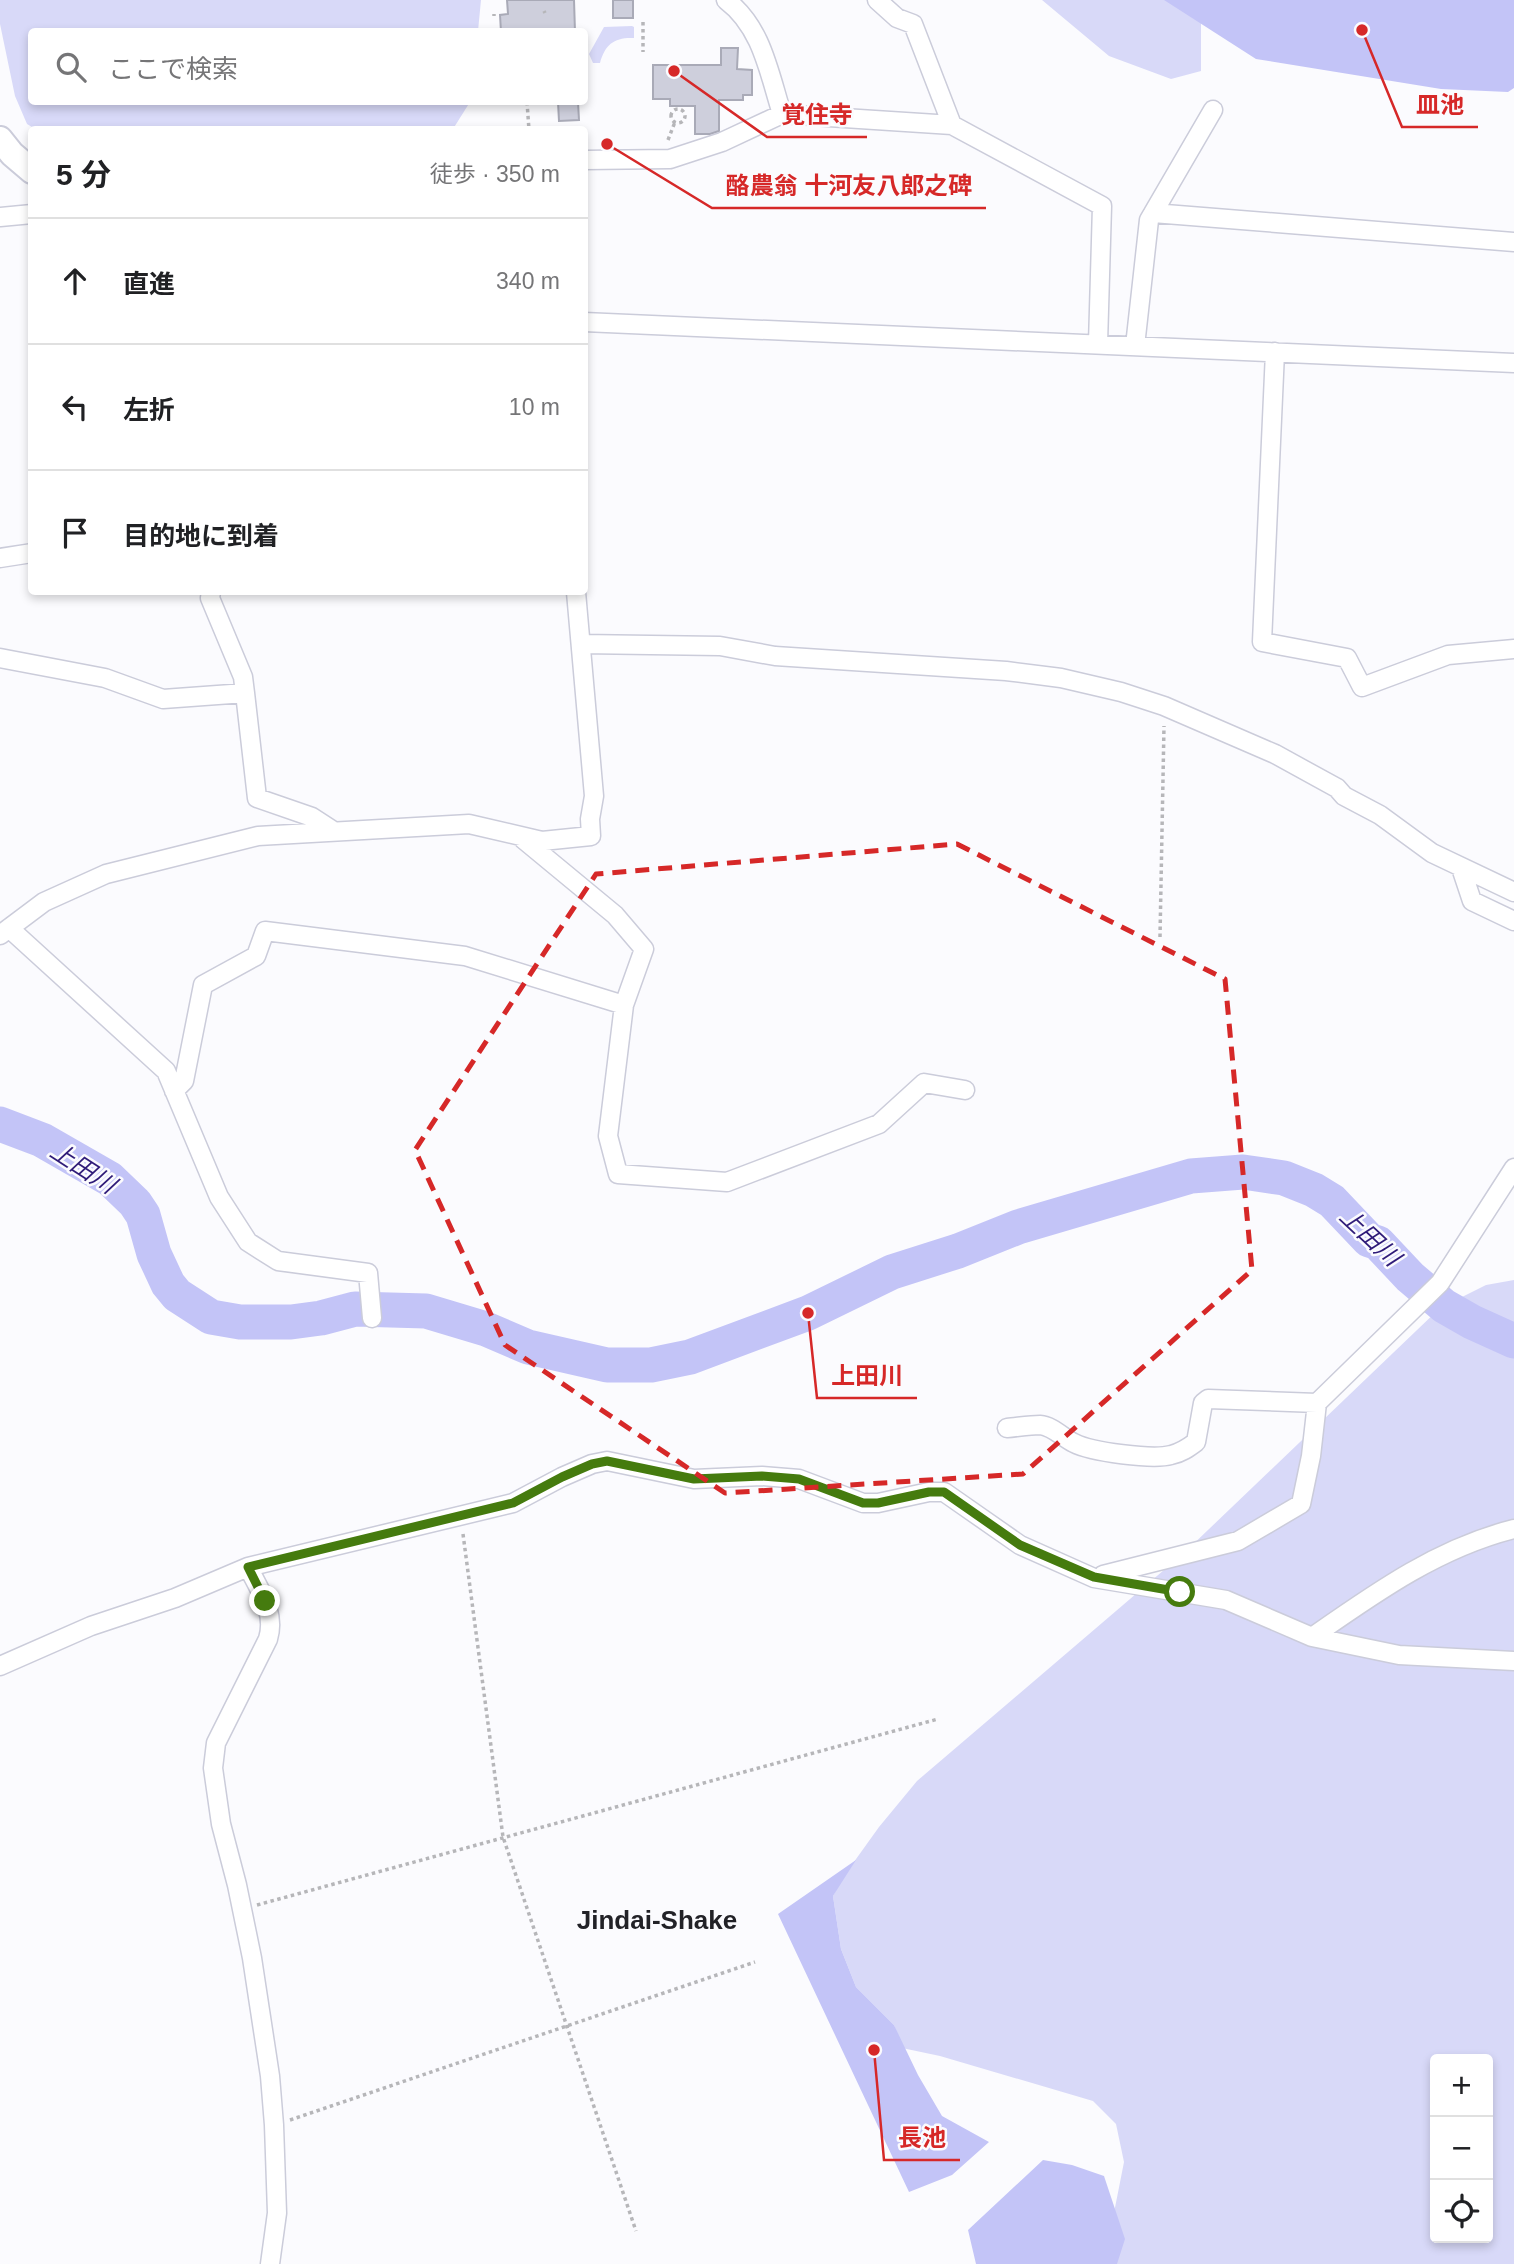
<!DOCTYPE html>
<html lang="ja">
<head>
<meta charset="utf-8">
<style>
	:root { --surface:#fff; --page:#f2f2f2; --text:#202124; --muted:#757577; --line:#e0e0e0 }
	body { margin:0; font-family:Arial,"Noto Sans JP",sans-serif; background:var(--page); color:var(--text) }
	.controls { position:absolute; right:21px; bottom:21px; display:grid; overflow:hidden; border-radius:7px; box-shadow:0 4px 10px #0003 }
	.controls button { width:63px; height:63px; display:grid; place-items:center; padding:0; border:0; border-bottom:2px solid var(--line); background:var(--surface); color:var(--text); font:35px sans-serif }
	.stop { position:absolute; width:21px; height:21px; margin:-16px; border:5px solid #457b0e; border-radius:50%; background:#fff }
	.stop.end { background:#457b0e; border-color:#fff; box-shadow:0 2px 7px #0008 }
	.list { margin:0; padding:0; list-style:none }
	h2 { display:flex; justify-content:space-between; align-items:center; height:91px; margin:0; padding:0 28px; font-size:30px }
	h2 small { font-size:23px; font-weight:400; color:var(--muted) }
	.list li { display:grid; grid-template-columns:46px 1fr auto; gap:21px; align-items:center; box-sizing:border-box; height:126px; padding:0 28px; border-top:2px solid var(--line) }
	.list b { display:block; font-size:26px; white-space:nowrap }
	.list em { font-size:23px; font-style:normal; color:var(--muted) }
	.icon { flex:none; width:38px; height:38px; fill:none; stroke:currentColor; stroke-width:2; stroke-linecap:round; stroke-linejoin:round }
	.map { position:relative; flex:none; width:1514px; height:2264px; overflow:hidden }
	.search { position:absolute; background:var(--surface); box-shadow:0 4px 10px #0003; left:28px; top:28px; width:560px; height:77px; display:flex; align-items:center; gap:18px; box-sizing:border-box; padding:0 24px; border-radius:7px; color:var(--muted); font-size:26px }
	.panel { position:absolute; background:var(--surface); box-shadow:0 4px 10px #0003; left:28px; top:126px; width:560px; height:469px; border-radius:7px }
	.map>svg:first-child { display:block }
</style>
</head>
<body>
<div class="map">
<svg width="1514" height="2264" viewBox="0 0 1514 2264">
	<rect width="100%" height="100%" fill="#fbfbfe"/>
	<path fill="#d8d9f8" fill-rule="evenodd" d="M0,0H481L478,31L32,32V102H470L453,129L37,130L27,124L15,96L0,24Z
		M1042,0H1195L1201,18V71L1171,79L1109,56Z
		M632,26L634,27V38C615,37 605,44 600,63H593L589,54L604,27Z
		M1514,1280V2264H1089L1109,2238L1124,2162L1116,2124L1093,2101L940,2056L902,2048L894,2025L856,1987L841,1949L833,1896L841,1880L879,1827L917,1781L1185,1552L1440,1308L1486,1285ZM1435,2059H1488V2238H1435Z"/>
	<path fill="#c3c4f7" d="M1164,0H1514V88L1508,92L1441,89L1256,59Z
		M856,1860L833,1896L841,1949L856,1987L894,2025L918,2075L942,2116L989,2142L952,2175L909,2192L778,1914Z
		M1043,2160L1072,2165L1104,2176L1125,2239L1117,2264H976L968,2230Z"/>
	<g fill="none" stroke-linecap="round" stroke-linejoin="round">
		<path stroke="#c3c4f7" stroke-width="35" d="M0,1124L42,1140L110,1179L135,1203L143,1215L154,1254L168,1284L177,1295L211,1317L240,1322H291L321,1318L355,1309L426,1311L486,1329L528,1347L607,1365H651L690,1357L808,1313L892,1272L958,1251L1018,1227L1191,1176L1243,1172L1284,1178L1314,1190L1332,1201L1369,1240L1378,1243L1410,1277L1444,1306L1472,1322L1514,1341"/>
	</g>
	<path fill="#cecfdc" stroke="#a9aab7" stroke-width="2" d="M507,0H574L575,32H501L500,15L508,14Z
		M613,0H633V18H613Z
		M721,48H738L737,69L752,70V95H743V100H719V131L710,134H695V106H670V99H653V65H721Z
		M558,102H578L579,120L559,121Z"/>
	<g fill="none" stroke-linecap="round" stroke-linejoin="round">
		<g stroke="#cbccda" stroke-width="21">
			<path id="street" d="M726,0C762,27 769,73 782,114
				M952,125L1102,206L1098,344
				M584,160L670,159L722,142L782,114L952,125L913,24L897,18L877,0
				M1153,213L1514,242
				M0,217L32,214
				M584,322L1514,363
				M1135,346L1149,220L1213,110
				M1275,352L1262,642L1347,658L1362,687L1448,655L1514,649
				M0,558L32,553
				M211,592L210,598L243,677L245,693
				M581,644L720,646L775,656L1006,671L1061,678L1121,692L1164,706L1275,754L1337,788L1344,796L1380,815L1432,853L1514,892
				M0,658L105,678L163,699L245,693L257,798L312,817L332,830
				M523,839L615,915L644,949L624,1005
				M1461,868L1472,901L1514,921
				M9,928L166,1071L219,1197L248,1242L278,1261L368,1273L372,1318
				M0,935L44,902L106,874L258,836L469,824L542,841L591,836L590,819L594,796L576,592
				M174,1091L184,1081L203,985L256,956L265,931L465,956L624,1005L608,1136L618,1174L727,1182L879,1124L924,1083L965,1090
				M1007,1428C1018,1427 1030,1425 1040,1425C1053,1426 1063,1438 1074,1443C1091,1452 1153,1460 1171,1455C1181,1453 1188,1448 1196,1442L1203,1403L1208,1399L1317,1403
				M248,1567C260,1591 276,1613 268,1639L216,1743L213,1768L221,1824L237,1885L252,1958L270,2076L274,2125L277,2213L270,2264
				M1103,1575L1238,1541L1301,1504L1311,1456L1317,1403L1440,1283L1514,1168
				M1312,1637C1375,1593 1438,1548 1514,1529
				M0,1666L91,1626L175,1598L248,1567L513,1503L562,1477L592,1464L607,1461L694,1479L762,1476L799,1479L863,1503H878L929,1492H944L1020,1545L1094,1578L1226,1600L1312,1637L1399,1655L1514,1661"/>
		</g>
		<g stroke="#cbccda" stroke-width="28">
			<path id="secondary" d="M0,139L12,154L32,171"/>
		</g>
		<path stroke="#b6b6b9" stroke-width="3.5" stroke-dasharray="3.5 3.5" stroke-linecap="butt" d="M544,11L545,13
			M494,14V16
			M643,22V52
			M527,102L529,130
			M671 116a7 7 0 1 1 14 0a7 7 0 1 1-14 0Z
			M439,128V130
			M668,140L675,122
			M1160,937L1164,726
			M463,1534L503,1837L636,2231
			M257,1905L938,1719
			M290,2120L755,1962"/>
		<use href="#street" stroke="#fff" stroke-width="18"/>
		<use href="#secondary" stroke="#fff" stroke-width="24"/>
	</g>
	<g fill="none" stroke-linecap="round" stroke-linejoin="round">
		<path stroke="#457b0e" stroke-width="9" d="M265,1601L248,1567L513,1503L562,1477L592,1464L607,1461L694,1479L762,1476L799,1479L863,1503H878L929,1492H944L1020,1545L1094,1577L1180,1592"/>
	</g>
	<path fill="none" stroke="#d62828" stroke-width="5" stroke-dasharray="14 9" stroke-linejoin="round" d="M957,844L1225,979L1252,1270L1023,1474L725,1493L505,1345L415,1150L596,874Z"/>
	<g text-anchor="middle" stroke-width="5" stroke-linejoin="round" paint-order="stroke">
		<g font-size="24" font-style="italic" fill="#2f1b79" stroke="#fbfbfe">
			<text transform="translate(83 1168) rotate(33)" y="8">上田川</text>
			<text transform="translate(1370 1237) rotate(43)" y="8">上田川</text>
		</g>
		<g font-size="26" font-weight="bold" fill="#222227" stroke="#fbfbfe">
			<text x="657" y="1929">Jindai-Shake</text>
		</g>
	</g>
	<path fill="none" stroke="#d62828" stroke-width="2.5" d="M1362 30L1402 127H1478M674 71L767 137H867M607 144L712 208H986M808 1313L817 1398H917M874 2050L884 2160H960"/>
	<g fill="#d62828" stroke="#fbfbfe" stroke-width="2.5">
		<circle cx="1362" cy="30" r="7"/>
		<circle cx="674" cy="71" r="7"/>
		<circle cx="607" cy="144" r="7"/>
		<circle cx="808" cy="1313" r="7"/>
		<circle cx="874" cy="2050" r="7"/>
	</g>
	<g font-size="24" text-anchor="middle" font-weight="bold" fill="#d62828" stroke="#fbfbfe" stroke-width="5" stroke-linejoin="round" paint-order="stroke">
		<text x="1440" y="113">皿池</text>
		<text x="817" y="123">覚住寺</text>
		<text x="849" y="194">酪農翁 十河友八郎之碑</text>
		<text x="867" y="1384">上田川</text>
		<text x="922" y="2146">長池</text>
	</g>
</svg>
<div class="controls">
<button>+</button>
<button>−</button>
<button><svg class="icon" aria-label="locate" viewBox="0 0 24 24"><circle cx="12" cy="12" r="6"/><path d="M12 2v4M12 18v4M2 12h4M18 12h4"/></svg></button>
</div>
<div class="stop" style="left:1180px;top:1592px"></div>
<div class="stop end" style="left:265px;top:1601px"></div>
<div class="search"><svg class="icon" aria-label="search" viewBox="0 0 24 24"><circle cx="10" cy="10" r="6"/><path d="M15 15l6 6"/></svg>ここで検索</div>
<section class="panel">
<h2>5 分<small>徒歩 · 350 m</small></h2>
<ul class="list">
<li><svg class="icon" aria-label="ahead" viewBox="0 0 24 24"><path d="M12 20V5M6 11l6-6 6 6"/></svg><div><b>直進</b></div><em>340 m</em></li>
<li><svg class="icon" aria-label="left" viewBox="0 0 24 24"><path d="M17 20v-9H6M10 6l-5 5 5 5"/></svg><div><b>左折</b></div><em>10 m</em></li>
<li><svg class="icon" aria-label="arrive" viewBox="0 0 24 24"><path d="M6 21V4h12l-3 4 3 4H6"/></svg><div><b>目的地に到着</b></div></li>
</ul>
</section>
</div>
</body>
</html>
